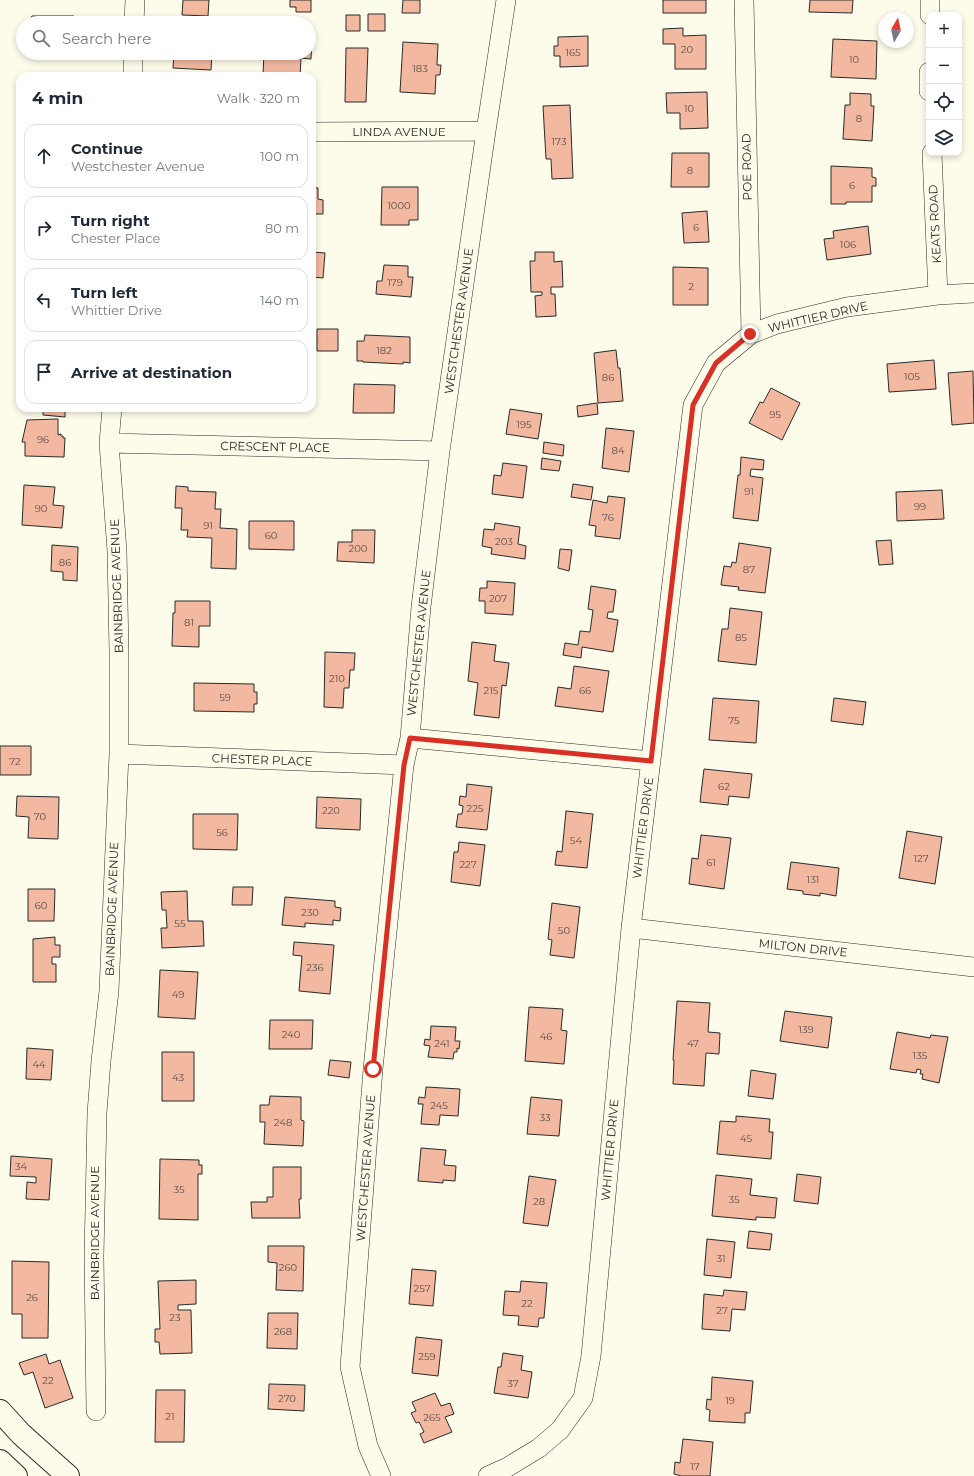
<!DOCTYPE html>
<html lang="en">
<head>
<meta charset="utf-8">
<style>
	:root { --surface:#fff; --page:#f6f6f7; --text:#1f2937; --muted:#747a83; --line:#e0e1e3 }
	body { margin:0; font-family:Montserrat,sans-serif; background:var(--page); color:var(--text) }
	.controls { position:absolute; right:12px; top:12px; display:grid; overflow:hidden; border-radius:8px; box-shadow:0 2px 6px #0003 }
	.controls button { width:36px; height:36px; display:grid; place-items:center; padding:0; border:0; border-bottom:1px solid var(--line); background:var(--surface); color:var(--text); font:20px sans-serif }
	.compass { position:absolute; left:878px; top:12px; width:36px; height:36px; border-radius:50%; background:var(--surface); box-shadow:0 2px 6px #0003; rotate:9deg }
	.stop { position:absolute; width:12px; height:12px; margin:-9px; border:3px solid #d93025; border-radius:50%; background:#fff }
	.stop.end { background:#d93025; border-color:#fff; box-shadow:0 1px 4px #0008 }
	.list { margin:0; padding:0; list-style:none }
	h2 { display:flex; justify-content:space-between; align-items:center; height:52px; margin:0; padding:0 16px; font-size:17px }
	h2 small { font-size:13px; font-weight:400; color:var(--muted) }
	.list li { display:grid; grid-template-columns:26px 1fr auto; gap:12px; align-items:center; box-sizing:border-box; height:64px; margin:0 8px 8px; padding:0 8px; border:1px solid var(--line); border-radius:12px }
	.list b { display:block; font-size:15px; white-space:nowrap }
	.list p { margin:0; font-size:13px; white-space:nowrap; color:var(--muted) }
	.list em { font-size:13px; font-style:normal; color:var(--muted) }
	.icon { flex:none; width:22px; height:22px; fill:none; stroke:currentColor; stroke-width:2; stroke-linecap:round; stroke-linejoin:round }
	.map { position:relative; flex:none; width:974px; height:1476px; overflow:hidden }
	.search { position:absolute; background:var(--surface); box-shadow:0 2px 6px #0003; left:16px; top:16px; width:300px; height:44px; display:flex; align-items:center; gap:10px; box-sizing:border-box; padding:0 14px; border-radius:22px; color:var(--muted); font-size:15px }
	.panel { position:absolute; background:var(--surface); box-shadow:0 2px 6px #0003; left:16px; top:72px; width:300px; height:340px; border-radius:12px }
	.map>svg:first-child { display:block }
</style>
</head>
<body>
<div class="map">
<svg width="974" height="1476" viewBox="0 0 974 1476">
	<rect width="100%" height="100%" fill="#fdfbea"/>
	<path fill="#f2b8a0" stroke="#2b2b2b" d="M183,0H209L208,16L182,15Z
		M290,0H311V12H296V7H290Z
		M403,0H420V13H402Z
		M663,0H706V13H663Z
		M810,0H853L852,13L809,12Z
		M368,14H385V31H368Z
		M346,15H360V31H346Z
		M32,16H74V23H27Z
		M683,28V36L706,35V69H675V44H663V29Z
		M588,36V66L560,67V56H554V46H558V37Z
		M309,37H312L311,59L301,58L300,76L263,74L264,53H309Z
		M833,39L877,41L876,79L831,77Z
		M403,42L438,44L437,65H441L440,75H436L435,94L400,92Z
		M346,48H368L366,102H345Z
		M174,53H212L211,70L173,68Z
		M707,92L708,128L680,129V113H667L666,93Z
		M850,93L871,94V106H874L872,141L843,139L845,105H850Z
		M570,105L573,178L552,179L551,159H546L543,106Z
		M672,153H709V187H671Z
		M831,166L872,168V177L876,178V186H872V202H846V204H831Z
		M312,187L318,188V199L323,200V214H312Z
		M382,187H418V220H409V225H381Z
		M707,211L709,242L684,243L682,213Z
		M868,226L871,254L827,260L824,239L834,238L833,231Z
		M312,252L325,253L323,278L312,277Z
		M535,252H554V262L562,261L563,287H551V294H555L556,316L536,317L535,296L542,295V292H531L530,261H535Z
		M384,265L408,266V277H413L411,297L376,294L377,281H382Z
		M673,267L708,268V305H673Z
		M312,295H315L312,322Z
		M317,329H338V351H317Z
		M365,335L410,337V363L403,362V364L363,362V361H357V341H364Z
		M616,350L618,368H620L623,401L598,403L594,353Z
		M934,360L936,389L889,392L887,364Z
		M973,371L974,423L952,425L948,373Z
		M354,384L395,385L394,413H353Z
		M771,388L800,403L782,440L749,423L760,402L763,403Z
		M597,403L598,414L578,417L577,406Z
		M43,408H65V417L43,415Z
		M510,409L542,414L538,439L506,434Z
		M58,419V435L61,434V436H63V438H65L64,457L25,456V442H22L27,420Z
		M606,428L634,431L629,472L602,468Z
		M544,442L564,445L563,456L543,453Z
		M741,457L764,460L763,470L751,469L750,476L763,478L758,521L733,518L738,475H740Z
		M542,458L561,461L559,471L541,469Z
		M503,463L527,466L523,498L492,494L494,475L501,476Z
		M573,484L593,487L591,500L571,497Z
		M24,485L55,487L53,505L64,506L62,528L22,525Z
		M176,486L188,487V491L216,492L215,509H221L220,528L237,529L236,569L211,568L212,538L187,537L188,530H181L182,508H175Z
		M942,490L944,519L897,521L896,492Z
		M608,496L625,498L620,539L595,536L596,526L589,525L593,500L607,503Z
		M249,521H294V550L249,549Z
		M495,523L520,527L518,544L526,546L525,559L491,554L492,548L482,546L484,529L494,530Z
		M352,530H375L374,563L337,561L338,542H352Z
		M891,540L893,564L879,565L876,541Z
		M739,543L771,548L765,593L738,590L739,587L721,585L724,566L731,567L732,562L736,563Z
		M52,545L78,547L77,581L63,580V572L51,571Z
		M560,549L572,550L569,571L558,568Z
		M487,581L515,583L513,615L485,613V601H479L480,588H487Z
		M591,586L616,590L613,612H608L607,618L618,620L613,652L582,647L581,658L563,655L565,643L578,645L580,631L590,632L593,610L588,609Z
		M175,601H210V626H199V647L172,646L173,613H175Z
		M730,608L762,612L756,665L718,661L722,629H728Z
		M472,642L496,645L494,661L509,663L506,686L502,685L499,718L474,715L478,683L468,681Z
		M325,652L355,653L354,670H350L349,688H344L343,708L324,707Z
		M574,666L609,671L603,712L555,706L558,687L571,689Z
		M194,683L254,684V692H257V704H254V712L194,711Z
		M713,698L759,701L756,743L709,740Z
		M834,698L866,702L863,725L831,721Z
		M0,746H31V775H0Z
		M704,769L752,774L749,798L729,796L728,805L700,802Z
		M467,784L492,787L487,830L456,827L458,814H462L463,806L459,805L460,796L466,797Z
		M17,796L59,797L58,839L28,838L29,817L16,816Z
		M317,797L361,799L360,830L316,828Z
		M566,811L593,814L587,868L555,865L557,851L562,852Z
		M193,814H238L237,850L193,849Z
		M907,831L942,837L935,884L899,878Z
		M701,835L731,838L724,889L689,884L692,858L698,859Z
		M459,842L485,845L480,886L451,882L454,852H458Z
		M791,862L839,868L836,896L820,893V896L803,894V891L787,889Z
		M233,887H253L252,905H232Z
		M28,889H55L54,921H28Z
		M187,891L188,921H203L204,946L162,948L161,928H167L166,910H162L161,892Z
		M285,897L335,901V907L341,908L340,921L333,920V925L305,923V927L282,925Z
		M552,903L580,907L574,958L550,955L552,940L548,939Z
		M55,937V945H60V957H52V964H56V982H33V939Z
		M294,942L334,945L330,994L299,991L302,956L293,955Z
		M160,970L198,972L195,1019L158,1017Z
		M677,1001L710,1003L708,1032L720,1033L719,1054L706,1053L704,1086L673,1084L674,1060H673Z
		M529,1007L563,1009L561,1030L567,1031L564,1064L525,1061Z
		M785,1011L832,1017L828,1048L780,1041Z
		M270,1020H313L312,1049H269Z
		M431,1026L456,1027L455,1041H460L459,1049L457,1048V1052H454L453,1059L428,1057L430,1046L424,1045L425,1039L430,1040Z
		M897,1032L930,1038L931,1035L948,1037L939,1083L922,1079L923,1074H920L921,1070L917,1069L916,1073L890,1069Z
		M27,1048L53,1050L51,1080L26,1079Z
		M162,1052H194V1101H162Z
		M330,1060L351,1062L349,1078L328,1075Z
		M751,1070L776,1074L773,1099L748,1096Z
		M426,1087L460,1089L458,1116L440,1115L439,1125L421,1124L423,1104H418L419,1097L425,1098Z
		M270,1096L301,1097V1120L304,1121L303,1146L264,1144L265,1122H260V1105H269Z
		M531,1097L562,1100L559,1136L527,1134Z
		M736,1116L770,1119L769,1132H773L771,1159L717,1154L720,1121L736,1122Z
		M421,1148L446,1150L444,1165L456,1166L455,1181L443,1180V1183L418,1181Z
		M11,1156L52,1159L49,1200L26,1199L27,1182L36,1183V1177L10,1176Z
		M160,1159L199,1160V1165H202V1174H198V1220L159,1219Z
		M273,1167H301V1199H299L300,1218H252L251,1202H267V1197H273Z
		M797,1174L821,1177L818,1204L794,1201Z
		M716,1175L752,1179L750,1195L777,1198L775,1218L756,1217V1220L712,1216Z
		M529,1176L556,1180L548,1226L523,1223Z
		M749,1231L772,1234L770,1250L747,1248Z
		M707,1239L735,1242L731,1278L704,1275Z
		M268,1246H304L303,1291L276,1290L277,1263L268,1262Z
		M12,1261L49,1262L48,1338H22V1314H12Z
		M412,1269L436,1271L433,1306L409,1304Z
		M196,1280V1304L178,1305V1310H191L192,1353L160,1354L159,1342H155V1329H160L158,1281Z
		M521,1281L547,1283L544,1318H539L538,1327L518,1325L519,1316L503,1315L505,1291L520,1292Z
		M724,1290L747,1292L745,1310L732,1309L730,1331L702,1329L704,1294L723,1296Z
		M268,1313H298L297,1349L267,1348Z
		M416,1337L442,1340L438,1376L412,1373Z
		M503,1353L523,1356L521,1370L532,1372L528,1398L494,1393L498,1367H501Z
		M46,1354L49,1364L60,1360L73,1398L45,1408L33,1372L24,1375L19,1363Z
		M712,1377L753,1381L750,1413H745V1423L709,1421L710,1410L706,1409L707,1399L711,1400Z
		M269,1384L305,1385L304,1411L268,1409Z
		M156,1390H185L184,1442H155Z
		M435,1393L441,1406L450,1403L454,1414L445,1417L452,1432L424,1443L420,1434L424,1432L419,1422L416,1423L411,1413L416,1411L412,1402Z
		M683,1439L713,1442L710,1476H681L674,1474L675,1462L680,1463Z"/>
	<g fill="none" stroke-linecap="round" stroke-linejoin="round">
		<g stroke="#2b2b2b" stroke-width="20">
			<path id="street" d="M744,0L751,334
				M930,15V0
				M134,23L135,0
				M929,72V91
				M133,76V53
				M312,132L486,131
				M932,153L938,295
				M109,443L440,451
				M410,738L651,761
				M119,754L404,765
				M631,928L974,967
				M96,1411L94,1256L97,1113L101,1061L109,991L119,754V652L117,551L109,443L112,408
				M381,1476L368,1446L350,1367L373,1069L404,765L410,738L421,607L440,451L486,131L506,0
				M488,1476L506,1468L539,1448L560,1430L583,1398L591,1356L631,928L693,405L716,363L751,334L777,324L847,307L938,295L974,293"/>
		</g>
		<g stroke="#2b2b2b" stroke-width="24">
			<path id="secondary" d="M0,1411L21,1434L68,1476
				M0,1461L16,1476"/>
		</g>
		<use href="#street" stroke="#fdfbea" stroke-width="19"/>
		<use href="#secondary" stroke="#fdfbea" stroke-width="22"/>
	</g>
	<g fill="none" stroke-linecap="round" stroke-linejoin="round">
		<path stroke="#d93025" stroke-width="5" d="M373,1069L404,765L410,738L651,761L693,405L716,363L750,334"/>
	</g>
	<g text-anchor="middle" stroke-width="3" stroke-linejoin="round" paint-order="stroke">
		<g font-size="10" fill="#5d4e48">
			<text x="687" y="53">20</text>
			<text x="573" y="56">165</text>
			<text x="854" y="63">10</text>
			<text x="420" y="72">183</text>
			<text x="689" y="112">10</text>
			<text x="859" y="122">8</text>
			<text x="559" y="145">173</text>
			<text x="690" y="174">8</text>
			<text x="852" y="189">6</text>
			<text x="399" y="209">1000</text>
			<text x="696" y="231">6</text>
			<text x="848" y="248">106</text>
			<text x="395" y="286">179</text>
			<text x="691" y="290">2</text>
			<text x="384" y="354">182</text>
			<text x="912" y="380">105</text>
			<text x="608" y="381">86</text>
			<text x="775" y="418">95</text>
			<text x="524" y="428">195</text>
			<text x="43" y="443">96</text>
			<text x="618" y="454">84</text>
			<text x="749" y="495">91</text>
			<text x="920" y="510">99</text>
			<text x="41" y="512">90</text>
			<text x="608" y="521">76</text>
			<text x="208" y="529">91</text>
			<text x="271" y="539">60</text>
			<text x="504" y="545">203</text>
			<text x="358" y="552">200</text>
			<text x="65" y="566">86</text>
			<text x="749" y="573">87</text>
			<text x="498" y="602">207</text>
			<text x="189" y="626">81</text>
			<text x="741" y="641">85</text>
			<text x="337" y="682">210</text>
			<text x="491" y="694">215</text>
			<text x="585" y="694">66</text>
			<text x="225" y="701">59</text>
			<text x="734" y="724">75</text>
			<text x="15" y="765">72</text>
			<text x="724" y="790">62</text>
			<text x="475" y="812">225</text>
			<text x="331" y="814">220</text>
			<text x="40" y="820">70</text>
			<text x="222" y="836">56</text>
			<text x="576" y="844">54</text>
			<text x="921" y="862">127</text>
			<text x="711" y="866">61</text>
			<text x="468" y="868">227</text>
			<text x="813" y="883">131</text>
			<text x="41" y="909">60</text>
			<text x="310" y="916">230</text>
			<text x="180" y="927">55</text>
			<text x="564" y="934">50</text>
			<text x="315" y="971">236</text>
			<text x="178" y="998">49</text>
			<text x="806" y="1033">139</text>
			<text x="291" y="1038">240</text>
			<text x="546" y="1040">46</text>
			<text x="442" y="1047">241</text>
			<text x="693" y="1047">47</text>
			<text x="920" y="1059">135</text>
			<text x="39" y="1068">44</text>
			<text x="178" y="1081">43</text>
			<text x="439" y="1109">245</text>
			<text x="545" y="1121">33</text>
			<text x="283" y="1126">248</text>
			<text x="746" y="1142">45</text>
			<text x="21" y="1170">34</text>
			<text x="179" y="1193">35</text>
			<text x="734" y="1203">35</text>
			<text x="539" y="1205">28</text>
			<text x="721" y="1262">31</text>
			<text x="288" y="1271">260</text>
			<text x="422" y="1292">257</text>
			<text x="32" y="1301">26</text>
			<text x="527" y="1307">22</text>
			<text x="722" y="1314">27</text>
			<text x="175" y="1321">23</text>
			<text x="283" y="1335">268</text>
			<text x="427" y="1360">259</text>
			<text x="48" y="1384">22</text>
			<text x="513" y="1387">37</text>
			<text x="287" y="1402">270</text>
			<text x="730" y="1404">19</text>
			<text x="170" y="1420">21</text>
			<text x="432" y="1421">265</text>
			<text x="695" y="1470">17</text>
		</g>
		<g font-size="12" fill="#2b2b2b" stroke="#fdfbea">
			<text x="399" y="136">LINDA AVENUE</text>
			<text transform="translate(747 167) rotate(-91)" y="4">POE ROAD</text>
			<text transform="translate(935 224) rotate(-93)" y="4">KEATS ROAD</text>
			<text transform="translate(818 317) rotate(-13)" y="4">WHITTIER DRIVE</text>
			<text transform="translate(459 321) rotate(-82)" y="4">WESTCHESTER AVENUE</text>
			<text transform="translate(275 447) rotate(1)" y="4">CRESCENT PLACE</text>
			<text transform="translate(117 586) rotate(-92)" y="4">BAINBRIDGE AVENUE</text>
			<text transform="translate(419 643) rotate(-84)" y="4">WESTCHESTER AVENUE</text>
			<text transform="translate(262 760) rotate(2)" y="4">CHESTER PLACE</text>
			<text transform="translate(643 828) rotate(-83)" y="4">WHITTIER DRIVE</text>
			<text transform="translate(112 909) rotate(-88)" y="4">BAINBRIDGE AVENUE</text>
			<text transform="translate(803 948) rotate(6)" y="4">MILTON DRIVE</text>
			<text transform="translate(610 1150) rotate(-85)" y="4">WHITTIER DRIVE</text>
			<text transform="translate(366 1168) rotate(-86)" y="4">WESTCHESTER AVENUE</text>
			<text transform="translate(95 1233) rotate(-90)" y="4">BAINBRIDGE AVENUE</text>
		</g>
	</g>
</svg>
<div class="controls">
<button>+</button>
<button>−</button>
<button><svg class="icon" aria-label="locate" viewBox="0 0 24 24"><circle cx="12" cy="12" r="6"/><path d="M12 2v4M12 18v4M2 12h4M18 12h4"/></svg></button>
<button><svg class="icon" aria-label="layers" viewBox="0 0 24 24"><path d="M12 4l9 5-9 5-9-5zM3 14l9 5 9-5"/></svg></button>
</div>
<svg class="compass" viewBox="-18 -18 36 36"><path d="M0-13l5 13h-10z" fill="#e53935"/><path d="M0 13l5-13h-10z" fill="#747a83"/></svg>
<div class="stop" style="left:373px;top:1069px"></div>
<div class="stop end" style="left:750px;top:334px"></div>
<div class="search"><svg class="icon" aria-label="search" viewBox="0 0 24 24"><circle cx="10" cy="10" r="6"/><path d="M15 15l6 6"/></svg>Search here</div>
<section class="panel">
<h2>4 min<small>Walk · 320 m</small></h2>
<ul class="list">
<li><svg class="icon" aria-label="ahead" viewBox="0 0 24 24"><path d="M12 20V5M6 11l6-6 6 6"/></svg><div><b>Continue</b><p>Westchester Avenue</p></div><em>100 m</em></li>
<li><svg class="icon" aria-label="right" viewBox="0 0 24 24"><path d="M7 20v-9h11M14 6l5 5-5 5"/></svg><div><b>Turn right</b><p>Chester Place</p></div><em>80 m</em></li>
<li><svg class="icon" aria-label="left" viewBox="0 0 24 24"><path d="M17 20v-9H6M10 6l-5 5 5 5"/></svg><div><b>Turn left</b><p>Whittier Drive</p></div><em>140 m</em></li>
<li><svg class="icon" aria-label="arrive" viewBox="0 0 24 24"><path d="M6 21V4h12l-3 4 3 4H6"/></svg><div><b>Arrive at destination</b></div></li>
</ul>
</section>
</div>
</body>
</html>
